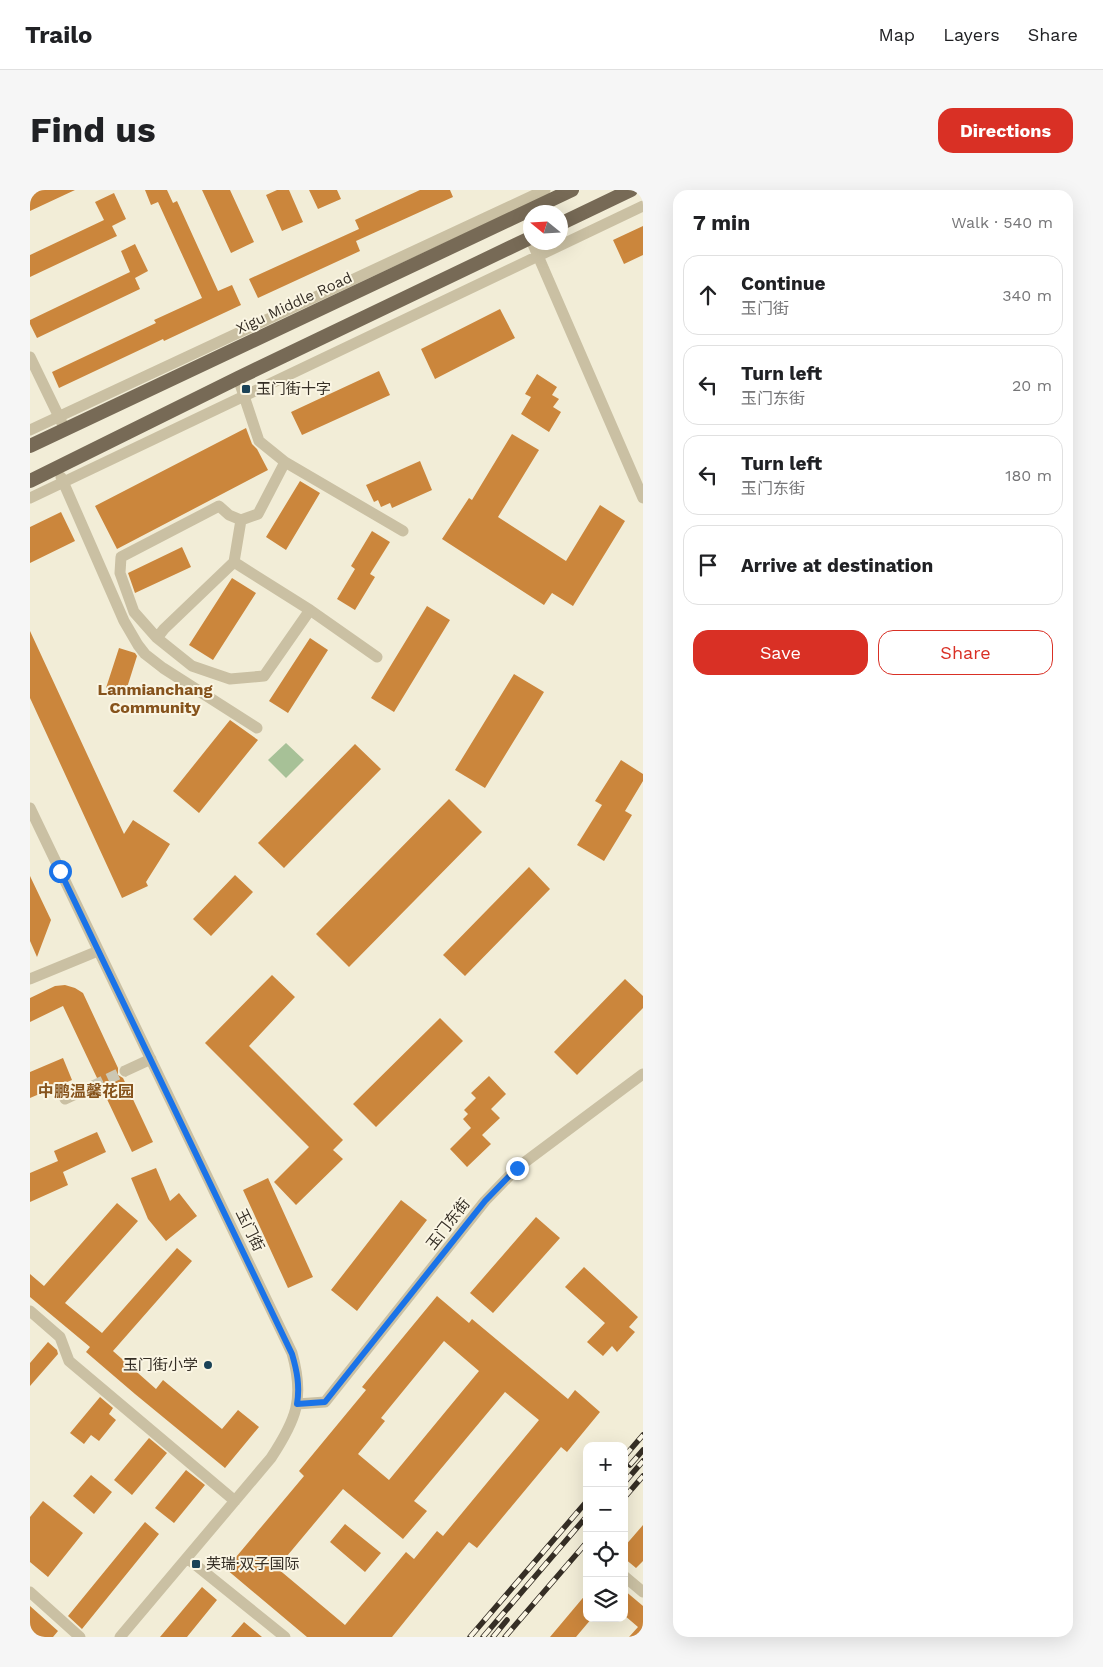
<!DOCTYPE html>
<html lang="en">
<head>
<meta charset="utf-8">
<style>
	:root { --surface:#fff; --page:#f6f6f6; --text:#202124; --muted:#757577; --line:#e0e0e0; --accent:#d93025 }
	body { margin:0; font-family:"Work Sans","Noto Sans SC",sans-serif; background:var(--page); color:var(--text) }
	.controls { position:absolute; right:15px; bottom:15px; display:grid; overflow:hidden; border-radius:10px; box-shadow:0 5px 20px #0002 }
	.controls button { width:45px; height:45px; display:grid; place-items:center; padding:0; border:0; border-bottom:1px solid var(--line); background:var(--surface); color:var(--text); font:25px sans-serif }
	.compass { position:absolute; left:493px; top:15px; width:45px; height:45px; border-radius:50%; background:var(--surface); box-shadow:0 5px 20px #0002; rotate:288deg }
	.stop { position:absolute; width:15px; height:15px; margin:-11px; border:4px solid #1a73e8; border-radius:50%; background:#fff }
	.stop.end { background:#1a73e8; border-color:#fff; box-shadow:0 1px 5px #0008 }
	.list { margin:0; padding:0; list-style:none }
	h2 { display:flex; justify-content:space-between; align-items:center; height:65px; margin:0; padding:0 20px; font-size:21px }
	h2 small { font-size:16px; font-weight:400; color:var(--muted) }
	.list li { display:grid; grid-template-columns:32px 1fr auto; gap:15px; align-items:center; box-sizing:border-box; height:80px; margin:0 10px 10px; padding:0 10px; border:1px solid var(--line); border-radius:15px }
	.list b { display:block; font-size:19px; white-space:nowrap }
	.list p { margin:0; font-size:16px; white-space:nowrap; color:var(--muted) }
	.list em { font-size:16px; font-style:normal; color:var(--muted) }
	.actions { display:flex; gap:10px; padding:15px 20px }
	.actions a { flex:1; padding:11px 0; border:1px solid var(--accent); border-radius:15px; text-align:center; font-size:18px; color:var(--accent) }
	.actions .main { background:var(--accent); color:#fff }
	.icon { flex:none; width:28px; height:28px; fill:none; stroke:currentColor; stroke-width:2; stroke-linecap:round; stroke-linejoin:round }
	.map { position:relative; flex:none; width:613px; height:1447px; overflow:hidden; border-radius:15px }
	header { display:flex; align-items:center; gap:30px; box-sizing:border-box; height:70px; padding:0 25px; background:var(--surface); border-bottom:1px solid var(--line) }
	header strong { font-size:24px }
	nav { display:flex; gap:28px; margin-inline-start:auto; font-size:18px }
	.intro { display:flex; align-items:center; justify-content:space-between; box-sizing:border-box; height:120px; padding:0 30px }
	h1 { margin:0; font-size:35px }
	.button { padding:12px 22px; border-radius:15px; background:var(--accent); color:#fff; font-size:18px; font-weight:700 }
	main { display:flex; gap:30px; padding:0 30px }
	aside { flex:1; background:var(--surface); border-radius:15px; box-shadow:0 5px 20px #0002 }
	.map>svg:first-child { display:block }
</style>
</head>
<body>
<header>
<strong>Trailo</strong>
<nav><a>Map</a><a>Layers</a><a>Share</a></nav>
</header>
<div class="intro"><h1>Find us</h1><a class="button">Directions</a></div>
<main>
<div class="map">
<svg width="613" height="1447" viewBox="0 0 613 1447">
	<rect width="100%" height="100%" fill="#f2edd7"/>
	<path fill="#a7c197" d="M256,553L274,570L256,588L238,570Z"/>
	<path fill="#cb863c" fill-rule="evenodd" d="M6,0H45L0,21V3Z
		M115,0H137L143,13L147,11L188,101L202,95L211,115L134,151L133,149L29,198L22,182L126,133L124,130L172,108L128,12L121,15Z
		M172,0H200L224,52L201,63Z
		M247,0H259L273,32L252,41L236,5Z
		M279,0H307L311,9L288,19Z
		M390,0H420L423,7L326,51L330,61L228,108L219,89L329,39L325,30Z
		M84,3L96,29L82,36L87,46L0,87V65L74,30L65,12Z
		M613,36V65L594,74L583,50Z
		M105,54L118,81L105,88L110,99L7,148L0,134V130L100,82L91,61Z
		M470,119L485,148L405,189L391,159Z
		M349,181L360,205L272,245L261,222Z
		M507,184L527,197L522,205L529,209L523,217L531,222L519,242L491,224L501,207L495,204Z
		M216,238L222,254L227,259L238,280L87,359L65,316Z
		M482,244L509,260L468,327L536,371L570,315L595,331L543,416L522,403L514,415L412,349L439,308L442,310Z
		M390,271L402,300L362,318L360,313L351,317L348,310L344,312L336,295Z
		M270,291L290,303L256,360L236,347Z
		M31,322L45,351L0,373V337Z
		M342,341L360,352L340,384L345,387L325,420L307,409L325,379L321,376Z
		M152,357L161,377L105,403L98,383Z
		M202,388L226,403L183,470L159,455Z
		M397,416L420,430L364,522L341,508Z
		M0,441L94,644L103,630L140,654L116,692L118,696L92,708L0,508Z
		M280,448L298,460L258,523L239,511Z
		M89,458L105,463L107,466L95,504L76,498Z
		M484,484L514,502L455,598L425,580Z
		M200,530L228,550L169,623L143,601Z
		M325,554L351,579L254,678L228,653Z
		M591,570L613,584V591L595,621L602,625L574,671L547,655L572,615L565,611Z
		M419,609L452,642L319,777L286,744Z
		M499,677L520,699L435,786L413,765Z
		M205,685L223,702L181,746L163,729Z
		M0,686L21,730L7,767L0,751Z
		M242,785L265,807L219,856L313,950L303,960L313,969L266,1015L244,992L279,957L175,853Z
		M595,789L613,806V818L547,885L524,862Z
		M35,795L45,798L53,803L88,878V885L93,888L123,952L102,962L33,816L0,832V808L25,796Z
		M410,828L433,851L346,937L323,914Z
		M33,868L42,890L0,908V882Z
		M459,886L476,904L461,919L470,928L452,945L461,954L437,977L420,959L441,938L433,929L438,924L434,920L446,908L441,903Z
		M67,942L76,962L33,982L38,995L0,1012V983L28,971L24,961Z
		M126,978L140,1011L149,1003L167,1026L136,1051L118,1029L101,988Z
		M238,988L283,1087L258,1098L213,1000Z
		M371,1010L397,1030L327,1121L301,1100Z
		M87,1013L108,1031L35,1113L72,1143L147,1058L162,1071L83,1161L126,1199L133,1190L192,1239L208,1220L229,1237L195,1278L105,1204L56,1162L60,1157L0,1107V1084L14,1096Z
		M506,1027L530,1048L463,1123L440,1103Z
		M554,1077L608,1127L599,1137L605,1142L587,1162L582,1156L573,1166L557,1152L575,1133L535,1097Z
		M407,1106L439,1133L442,1129L538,1209L545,1200L570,1222L537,1262L531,1257L447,1358L439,1352L362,1447H277L196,1379L274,1286L269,1281L336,1200L332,1197ZM414,1151L449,1181L359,1290L328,1264L355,1231L351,1228ZM475,1202L509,1230L413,1346L407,1341L384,1369L376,1362L315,1435L247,1378L313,1299L373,1349L397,1321L384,1311Z
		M18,1152L27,1160L28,1164L0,1196V1173Z
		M70,1207L83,1218L79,1224L86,1230L69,1251L61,1245L54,1254L40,1243Z
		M119,1248L137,1263L102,1305L84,1290Z
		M156,1280L175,1295L144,1333L125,1318Z
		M61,1285L82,1302L64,1324L43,1306Z
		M13,1311L53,1343L18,1387L0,1372V1327Z
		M115,1332L129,1344L52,1439L38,1426Z
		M315,1334L351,1363L335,1382L300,1352Z
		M613,1335V1371L606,1378L594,1368V1357Z
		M172,1397L187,1410L157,1447H130Z
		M594,1400L613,1416V1447H599L608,1437L594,1425Z
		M557,1403V1428H562L546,1447H520Z
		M0,1416L28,1441L23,1447H5L0,1443Z
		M214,1432L232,1447H201Z"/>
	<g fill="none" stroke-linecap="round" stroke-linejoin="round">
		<path stroke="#ccc7b3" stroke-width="11" stroke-dasharray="11 5.5" stroke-linecap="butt" d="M63,896L95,881"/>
		<path stroke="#cac0a3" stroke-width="11" d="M502,52L613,308
			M0,167L32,233
			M208,188L229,251L255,272L373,341
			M0,240L515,0
			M255,272L228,324L211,330L199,325L189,316L91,367L90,383L104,422L127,448L162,476L200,489L234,486L280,420
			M31,287L94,431L108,455L115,464L133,478L227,538
			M0,308L613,16
			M204,372L280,420L347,467
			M127,448L134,439L204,372L211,330
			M0,618L262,1163C275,1209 266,1230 241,1268L90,1447
			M0,789L68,761
			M95,881L121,869
			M35,909L63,896
			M0,1121L30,1147L39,1171L205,1311
			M267,1214L295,1212L455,1011L487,978L613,884
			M157,1368L255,1447
			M594,1386L613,1402
			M0,1402L50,1447"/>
		<path stroke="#776a56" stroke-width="14" d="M530,34L601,0
			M0,256L542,0
			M0,291L208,188L500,48"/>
		<g stroke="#352e25" stroke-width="5.5">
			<path id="rail" d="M594,1267L613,1245
				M600,1275L613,1260
				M594,1293L613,1271
				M594,1308L613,1286
				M440,1447L557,1311
				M453,1447L557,1326
				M463,1447L477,1430
				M475,1447L557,1352"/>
		</g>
		<use href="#rail" stroke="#faf5e3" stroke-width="4" stroke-dasharray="11" stroke-linecap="butt"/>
	</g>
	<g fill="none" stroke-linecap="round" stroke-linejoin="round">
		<path stroke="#1a73e8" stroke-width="6" d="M30,681L262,1164C267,1181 270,1196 267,1214L295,1212L455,1011L487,978"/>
	</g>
	<g fill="#1a4257" stroke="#faf5e3" stroke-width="2">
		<rect x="211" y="194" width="10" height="10" rx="2.5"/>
		<circle cx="178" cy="1175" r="5"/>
		<rect x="161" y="1369" width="10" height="10" rx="2.5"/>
	</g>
	<g text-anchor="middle" stroke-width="4" stroke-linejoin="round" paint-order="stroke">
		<g font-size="15" fill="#352e25" stroke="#faf5e3">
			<text transform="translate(264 113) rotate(-25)" y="5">Xigu Middle Road</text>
			<text transform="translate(418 1034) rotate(-52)" y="5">玉门东街</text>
			<text transform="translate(220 1040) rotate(64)" y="5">玉门街</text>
		</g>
		<g font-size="15" fill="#352e25" stroke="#faf5e3" text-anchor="start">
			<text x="226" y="204">玉门街十字</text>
			<text x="168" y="1180" text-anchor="end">玉门街小学</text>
			<text x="176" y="1379">芙瑞·双子国际</text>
		</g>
		<g font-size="16" font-weight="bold" fill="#86531c" stroke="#faf5e3">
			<text x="125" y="505">Lanmianchang<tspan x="125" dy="18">Community</tspan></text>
			<text x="56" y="907">中鹏温馨花园</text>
		</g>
	</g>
</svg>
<div class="controls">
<button>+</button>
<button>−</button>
<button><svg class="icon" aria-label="locate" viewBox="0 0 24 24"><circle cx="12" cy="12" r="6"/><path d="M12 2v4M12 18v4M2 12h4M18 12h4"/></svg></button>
<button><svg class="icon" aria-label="layers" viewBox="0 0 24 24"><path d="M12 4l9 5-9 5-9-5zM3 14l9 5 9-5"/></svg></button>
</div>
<svg class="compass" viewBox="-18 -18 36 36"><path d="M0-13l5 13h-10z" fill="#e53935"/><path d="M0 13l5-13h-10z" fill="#757577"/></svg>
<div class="stop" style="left:30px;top:681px"></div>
<div class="stop end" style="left:487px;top:978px"></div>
</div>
<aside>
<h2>7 min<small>Walk · 540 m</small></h2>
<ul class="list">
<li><svg class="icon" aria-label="ahead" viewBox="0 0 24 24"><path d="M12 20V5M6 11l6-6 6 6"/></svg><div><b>Continue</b><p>玉门街</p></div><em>340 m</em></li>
<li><svg class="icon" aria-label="left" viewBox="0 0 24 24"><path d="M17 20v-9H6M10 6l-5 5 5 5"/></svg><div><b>Turn left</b><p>玉门东街</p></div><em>20 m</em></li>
<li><svg class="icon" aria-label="left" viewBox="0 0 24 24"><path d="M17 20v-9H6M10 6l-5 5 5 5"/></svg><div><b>Turn left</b><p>玉门东街</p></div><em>180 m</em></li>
<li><svg class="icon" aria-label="arrive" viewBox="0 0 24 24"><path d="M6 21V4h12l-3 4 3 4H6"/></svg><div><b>Arrive at destination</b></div></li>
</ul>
<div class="actions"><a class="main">Save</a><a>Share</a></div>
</aside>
</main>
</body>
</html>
